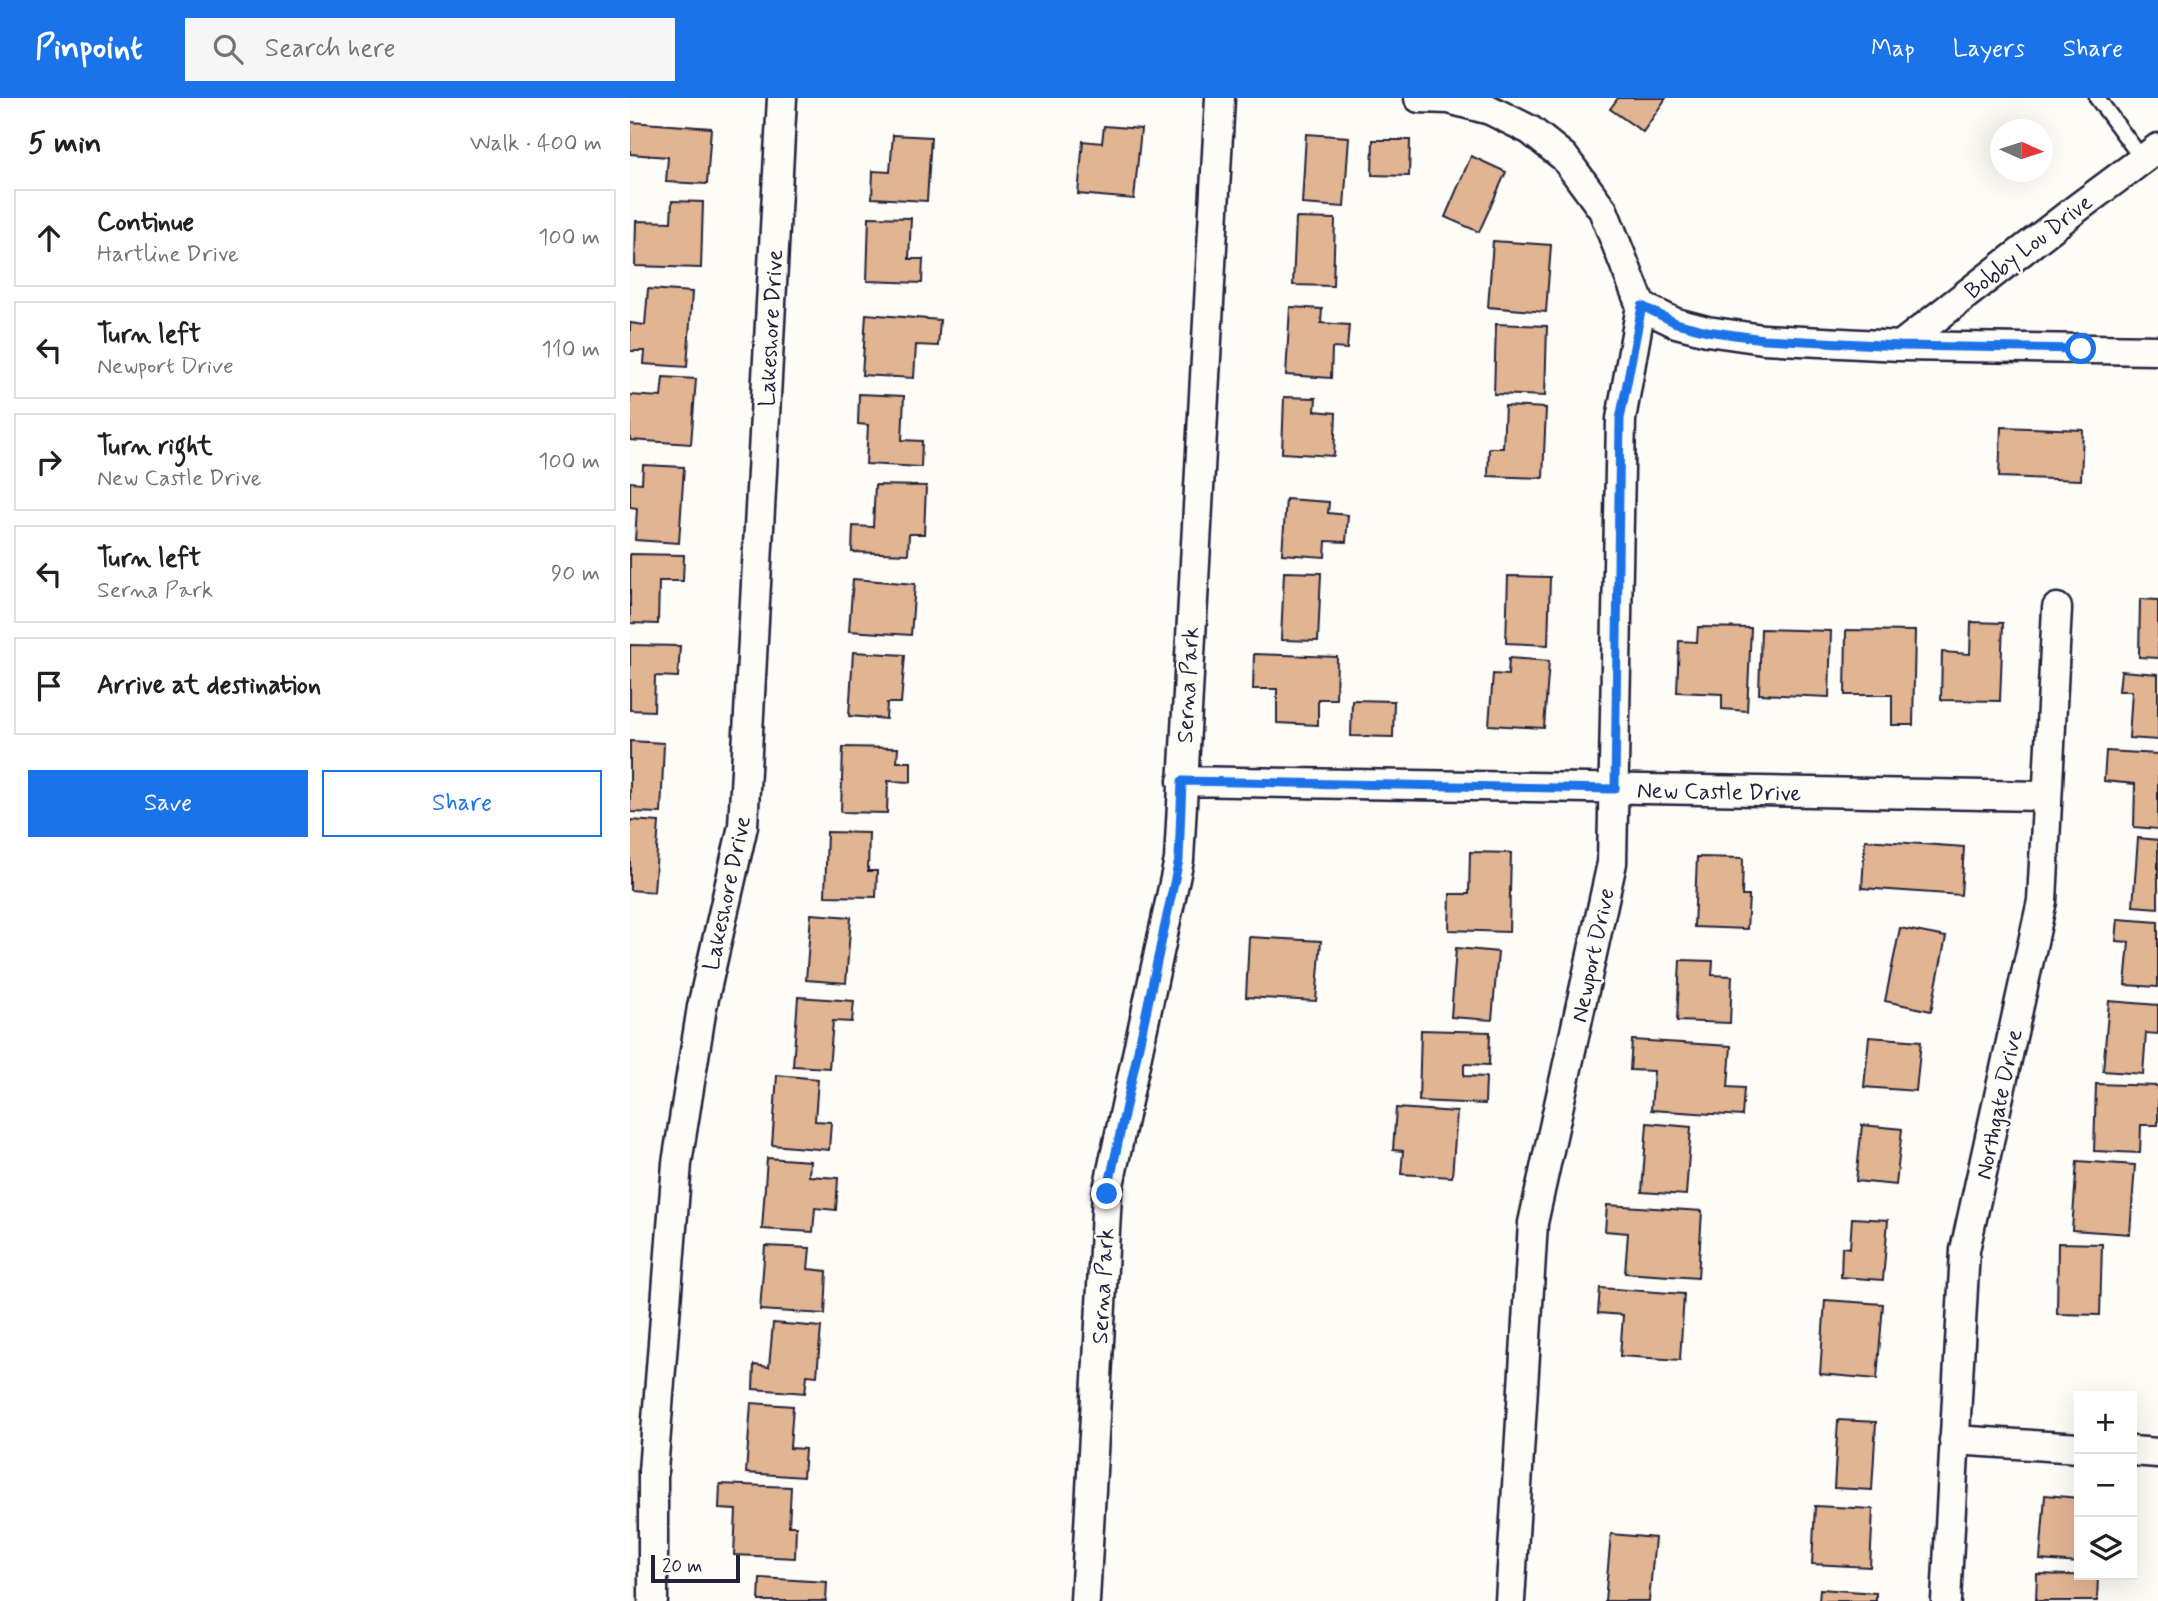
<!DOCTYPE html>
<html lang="en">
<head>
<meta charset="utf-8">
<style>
	:root { --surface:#fff; --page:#f6f6f6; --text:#202124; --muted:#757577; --line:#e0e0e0; --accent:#1a73e8 }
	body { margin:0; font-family:Mynerve,sans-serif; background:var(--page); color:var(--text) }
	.controls { position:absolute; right:21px; bottom:21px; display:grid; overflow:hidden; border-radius:0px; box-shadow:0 7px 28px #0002 }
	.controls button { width:63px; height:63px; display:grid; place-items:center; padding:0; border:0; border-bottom:2px solid var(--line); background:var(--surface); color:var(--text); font:35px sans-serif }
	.compass { position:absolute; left:1360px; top:21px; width:63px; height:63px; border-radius:50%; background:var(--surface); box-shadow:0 7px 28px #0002; rotate:93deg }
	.scale { position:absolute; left:21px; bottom:18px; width:89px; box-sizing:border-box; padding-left:7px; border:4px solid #22223b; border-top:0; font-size:19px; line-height:24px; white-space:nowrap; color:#22223b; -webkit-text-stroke:5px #fdfcf7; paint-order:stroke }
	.stop { position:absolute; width:21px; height:21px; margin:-16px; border:5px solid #1a73e8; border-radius:50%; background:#fff }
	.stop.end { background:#1a73e8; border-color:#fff; box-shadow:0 2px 7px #0008 }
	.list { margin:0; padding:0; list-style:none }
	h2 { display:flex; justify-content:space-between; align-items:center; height:91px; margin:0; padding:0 28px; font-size:30px }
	h2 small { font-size:23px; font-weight:400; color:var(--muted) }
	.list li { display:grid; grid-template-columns:46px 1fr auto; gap:21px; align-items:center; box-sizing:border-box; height:98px; margin:0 14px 14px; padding:0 14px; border:2px solid var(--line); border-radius:0px }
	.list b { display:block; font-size:26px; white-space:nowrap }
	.list p { margin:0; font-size:23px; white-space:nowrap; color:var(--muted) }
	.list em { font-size:23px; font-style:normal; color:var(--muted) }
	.actions { display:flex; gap:14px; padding:21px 28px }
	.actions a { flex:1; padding:16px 0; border:2px solid var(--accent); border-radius:0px; text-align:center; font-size:24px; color:var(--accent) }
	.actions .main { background:var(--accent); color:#fff }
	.icon { flex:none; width:38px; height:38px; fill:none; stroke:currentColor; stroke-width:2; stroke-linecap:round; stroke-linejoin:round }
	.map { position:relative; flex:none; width:1528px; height:1503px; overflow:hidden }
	header { display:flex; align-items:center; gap:42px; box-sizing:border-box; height:98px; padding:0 35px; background:var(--accent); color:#fff }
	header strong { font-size:33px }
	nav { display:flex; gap:38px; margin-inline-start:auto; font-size:24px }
	.search { width:490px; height:63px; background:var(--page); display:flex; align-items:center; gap:18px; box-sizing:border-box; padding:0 24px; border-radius:0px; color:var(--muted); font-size:26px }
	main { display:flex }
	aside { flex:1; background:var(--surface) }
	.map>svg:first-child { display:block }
</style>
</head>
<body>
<header>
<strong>Pinpoint</strong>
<div class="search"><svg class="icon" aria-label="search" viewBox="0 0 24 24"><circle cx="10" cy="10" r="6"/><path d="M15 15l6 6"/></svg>Search here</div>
<nav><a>Map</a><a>Layers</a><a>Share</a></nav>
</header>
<main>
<aside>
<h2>5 min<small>Walk · 400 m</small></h2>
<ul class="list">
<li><svg class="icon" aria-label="ahead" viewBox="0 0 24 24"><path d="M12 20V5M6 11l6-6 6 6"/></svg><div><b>Continue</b><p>Hartline Drive</p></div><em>100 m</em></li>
<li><svg class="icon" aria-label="left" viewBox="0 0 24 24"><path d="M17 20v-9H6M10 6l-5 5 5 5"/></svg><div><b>Turn left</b><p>Newport Drive</p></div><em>110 m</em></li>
<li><svg class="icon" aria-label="right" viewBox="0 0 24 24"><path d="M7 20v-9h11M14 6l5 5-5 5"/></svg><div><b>Turn right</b><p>New Castle Drive</p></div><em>100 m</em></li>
<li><svg class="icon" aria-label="left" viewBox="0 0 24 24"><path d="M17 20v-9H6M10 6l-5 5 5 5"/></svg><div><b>Turn left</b><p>Serna Park</p></div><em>90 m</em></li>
<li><svg class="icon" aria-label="arrive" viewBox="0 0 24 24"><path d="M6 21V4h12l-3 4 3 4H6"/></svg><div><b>Arrive at destination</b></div></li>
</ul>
<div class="actions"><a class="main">Save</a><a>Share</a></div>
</aside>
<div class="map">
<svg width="1528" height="1503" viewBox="0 0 1528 1503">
	<rect width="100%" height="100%" fill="#fdfcf7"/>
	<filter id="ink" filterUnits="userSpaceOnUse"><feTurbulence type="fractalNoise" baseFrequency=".0143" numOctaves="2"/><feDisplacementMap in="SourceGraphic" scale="14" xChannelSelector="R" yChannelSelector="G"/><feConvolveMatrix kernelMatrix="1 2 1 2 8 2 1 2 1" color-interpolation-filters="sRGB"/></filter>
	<g filter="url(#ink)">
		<path fill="#e1b492" stroke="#22223b" stroke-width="2" d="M988,0H1036L1013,34L980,11Z
			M0,24L81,30L77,86L36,84L38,59L0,56Z
			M474,28L511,31L504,101L448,96L453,43L472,45Z
			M676,36L719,39L714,109L672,106Z
			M263,37L301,39L297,103L242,100L243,73L260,74Z
			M743,42H780L779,78L742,77Z
			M841,58L876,74L849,134L815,119Z
			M42,103L73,104L71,170L5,168L6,123L41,124Z
			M239,119L281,120L279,161H293L292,185L237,183Z
			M666,120L705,121L703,188L663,187Z
			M863,143L921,147L916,214L858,209Z
			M18,191L62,194L57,269L14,266L15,253H0V225L15,227Z
			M660,209L692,211L691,225L719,227L717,251L702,250L701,280L656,277Z
			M236,216L310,222L308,248L286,247L284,280L232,277Z
			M866,226L917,228L915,298L864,296Z
			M33,279L66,281L61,346L0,342V297L31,299Z
			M229,296L274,298L272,342L292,343L291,369L236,366L238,327L228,326Z
			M654,299L686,300L685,313L706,315L704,358L652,355Z
			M875,308L916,310L913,380L858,378L859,350H873Z
			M1371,329L1453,332L1451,382L1369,379Z
			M13,367L54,369L49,445L5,442L7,410L0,409V384L12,385Z
			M245,387L296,388L294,436H279L278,456L222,454L223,428L243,429Z
			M656,401L699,404L698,415L718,417L716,444L696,443L695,459L652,456Z
			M0,456L54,457L53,483H29L28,526L0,525Z
			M654,474L691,475L688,543L651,542Z
			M878,478L920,479L918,547L876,545Z
			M223,481L285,486L281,537L219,533Z
			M1510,501L1528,502V560L1509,559Z
			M1341,524L1373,525L1370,603L1311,602L1312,554L1340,556Z
			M1068,529L1121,530L1117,613L1092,611V596L1047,594L1049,543L1067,544Z
			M1131,531L1201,533L1199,599L1129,596Z
			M1216,532L1285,533L1283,627H1262V597H1215Z
			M0,547L50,548L48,579L25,578L24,613L0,612Z
			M223,554L275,557L271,605H257L256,621L219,618Z
			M624,556L707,559L706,601H688V627L647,625V591H623Z
			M879,560L919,563L914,630L859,627L863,576L878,577Z
			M1491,573L1528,576V642L1499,640L1502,593H1489Z
			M722,602L764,603L763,639L721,638Z
			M0,643L34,645L31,715L0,714Z
			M213,649L268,650L267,664H281V684L258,683L257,715L211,714Z
			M1476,653L1528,656V731L1504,729L1505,686L1474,683Z
			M0,722L29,724L24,794L0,792Z
			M197,734L239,735L238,773H247L246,799L195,798Z
			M1508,740L1528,742V810L1503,808Z
			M1235,742L1334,749L1331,797L1232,790Z
			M840,754L881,755L879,834L819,832L820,796H839Z
			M1067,759L1113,760L1112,798H1119L1117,831L1064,829Z
			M181,816L221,819L216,885L176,882Z
			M1488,821L1528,824V889L1495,887L1499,844L1486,843Z
			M1270,830L1316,839L1301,913L1255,903Z
			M619,839L691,843L686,903L616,899Z
			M826,850L868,854L862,922L821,919Z
			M1050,862L1083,863L1082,877L1102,878L1100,925L1047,923Z
			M168,899L224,903L222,924L203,923L199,970L163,968Z
			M1479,903L1528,907V936L1516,935L1513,976L1473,973Z
			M791,932L860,934L859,967L834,966V978L856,979L855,1006L789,1003Z
			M1239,939L1291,943L1286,993L1234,989Z
			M1002,942L1101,948L1098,989L1114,990L1112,1018L1021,1012L1024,973L1000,972Z
			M147,977L188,981L185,1023L201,1024L199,1052L142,1047Z
			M1466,986L1528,988V1027H1511L1510,1055L1464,1053Z
			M766,1010L827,1014L822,1079L771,1076L773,1053L763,1052Z
			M1017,1025L1061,1029L1056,1097L1012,1094Z
			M1232,1027L1272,1031L1266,1087L1226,1083Z
			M137,1060L180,1063L179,1078L208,1080L206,1112L185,1110L183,1134L132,1131Z
			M1447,1063L1505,1067L1500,1136L1442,1132Z
			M977,1107L1072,1113L1068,1180L995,1175L998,1135L975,1133Z
			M1222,1120L1258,1122L1253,1182L1211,1179L1212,1149L1220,1150Z
			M1428,1145L1472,1146L1470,1217L1427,1216Z
			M135,1148L180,1150L178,1171L197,1173L195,1216L130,1212Z
			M970,1190L1054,1196L1050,1262L990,1258L993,1217L968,1215Z
			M1195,1202L1253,1206L1247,1281L1190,1276Z
			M143,1225L191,1229L187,1278L177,1277L175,1295L123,1291L124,1267L139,1269Z
			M121,1305L163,1308L160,1350L175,1351L173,1379L116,1375Z
			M1208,1322L1246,1324L1242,1392L1204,1390Z
			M90,1386L161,1389L159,1428H166L165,1460L104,1457L106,1412L89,1411Z
			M1415,1397L1449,1400V1465L1410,1462Z
			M1185,1408L1243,1411L1240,1469L1182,1466Z
			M981,1436L1025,1440L1019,1503H975Z
			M1407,1476L1468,1478L1467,1503H1406Z
			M130,1480L197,1484L196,1503H129Z
			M1190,1491L1246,1495V1503H1189Z"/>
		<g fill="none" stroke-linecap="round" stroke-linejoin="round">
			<g stroke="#22223b" stroke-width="19">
				<path id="service" d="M1467,0L1513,62"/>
			</g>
			<g stroke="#22223b" stroke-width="33">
				<path id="minor" d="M789,0L819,1L860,12L900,32L934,59L973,112L1011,208L1046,225L1077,233L1133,241L1270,248L1528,252
					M1270,248L1446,111L1528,50
					M552,683L1416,698
					M1324,1342L1449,1350
					M1502,1353L1528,1355
					M23,1503V1373L47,1065L72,909L113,728L152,0
					M455,1503L477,1096L549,762L590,0
					M880,1503L903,1125L982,765L991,321L1011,208
					M1316,1503L1335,1152L1412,803L1427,510"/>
			</g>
			<use href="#service" stroke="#fdfcf7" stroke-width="14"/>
			<use href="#minor" stroke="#fdfcf7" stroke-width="28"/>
		</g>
	</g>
	<g fill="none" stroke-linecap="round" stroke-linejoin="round" filter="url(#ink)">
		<path stroke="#1a73e8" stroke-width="9" d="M477,1096L549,762L552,683L985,691L990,321L1012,208L1046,225L1077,233L1133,241L1270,248L1451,251"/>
	</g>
	<g text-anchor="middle" stroke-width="5" stroke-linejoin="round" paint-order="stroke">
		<g font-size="23" fill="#22223b" stroke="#fdfcf7">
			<text transform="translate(1398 148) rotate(-38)" y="8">Bobby Lou Drive</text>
			<text transform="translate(140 230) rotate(-87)" y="8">Lakeshore Drive</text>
			<text transform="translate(557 587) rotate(-87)" y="8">Serna Park</text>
			<text transform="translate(1089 693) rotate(1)" y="8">New Castle Drive</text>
			<text transform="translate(96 795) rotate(-78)" y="8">Lakeshore Drive</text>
			<text transform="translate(962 857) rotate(-78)" y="8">Newport Drive</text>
			<text transform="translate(1368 1006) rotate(-78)" y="8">Northgate Drive</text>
			<text transform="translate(472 1188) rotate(-87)" y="8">Serna Park</text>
		</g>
	</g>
</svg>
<div class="controls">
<button>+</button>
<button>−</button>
<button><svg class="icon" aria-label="layers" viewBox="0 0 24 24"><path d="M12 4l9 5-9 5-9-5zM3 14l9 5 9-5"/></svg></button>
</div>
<svg class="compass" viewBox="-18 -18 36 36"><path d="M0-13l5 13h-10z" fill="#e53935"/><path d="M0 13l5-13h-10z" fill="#757577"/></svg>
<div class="scale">20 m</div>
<div class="stop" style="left:1451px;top:251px"></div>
<div class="stop end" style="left:477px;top:1096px"></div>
</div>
</main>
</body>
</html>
